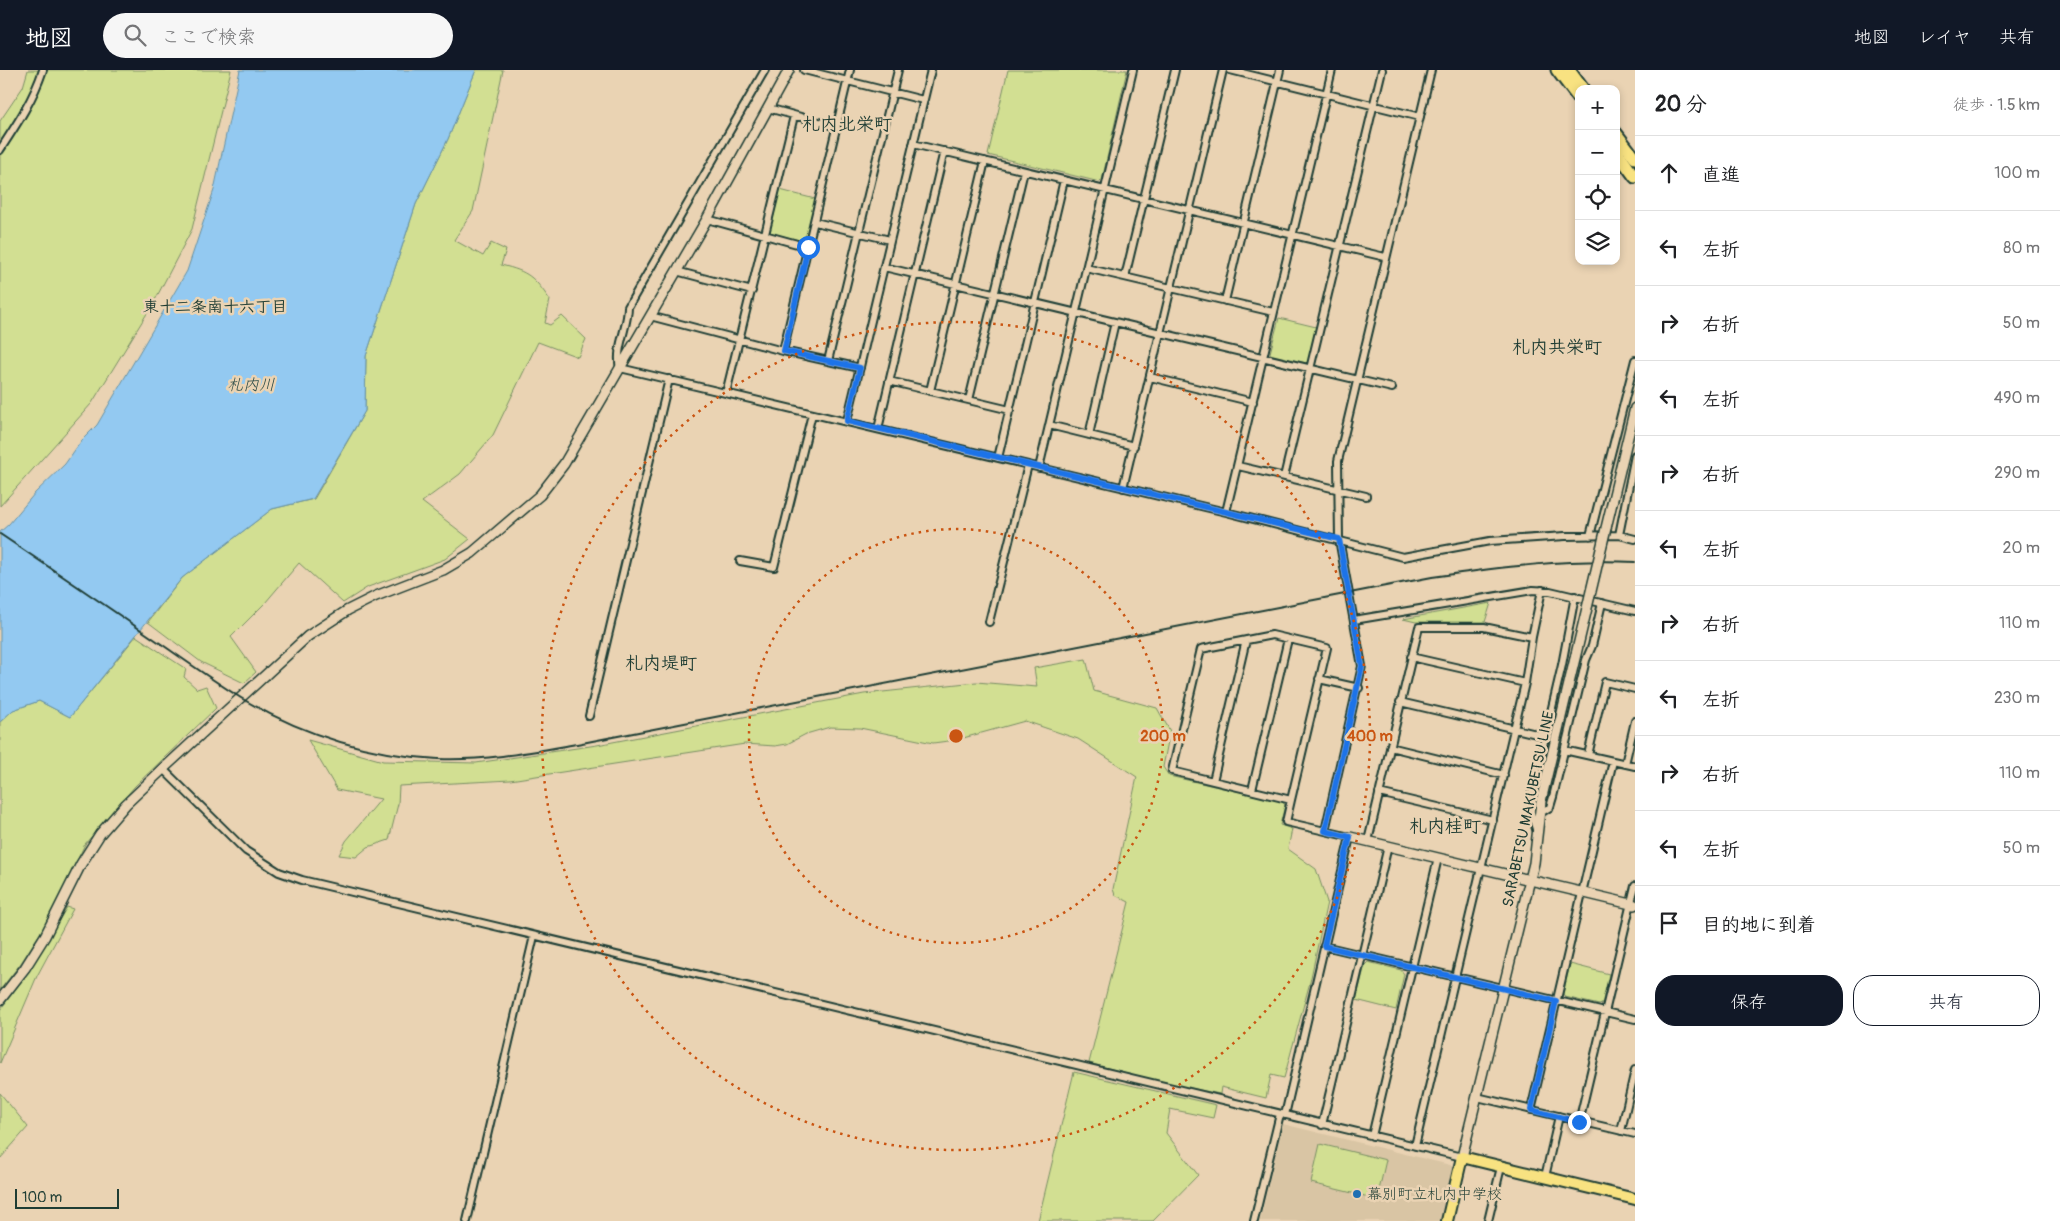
<!DOCTYPE html>
<html lang="ja">
<head>
<meta charset="utf-8">
<style>
	:root { --surface:#fff; --page:#f6f6f6; --text:#202124; --muted:#757577; --line:#e0e0e0; --accent:#111827 }
	body { margin:0; font-family:Pangolin,"Klee One",sans-serif; background:var(--page); color:var(--text) }
	.controls { position:absolute; right:15px; top:15px; display:grid; overflow:hidden; border-radius:10px; box-shadow:0 2px 8px #0003 }
	.controls button { width:45px; height:45px; display:grid; place-items:center; padding:0; border:0; border-bottom:1px solid var(--line); background:var(--surface); color:var(--text); font:25px sans-serif }
	.scale { position:absolute; left:15px; bottom:12px; width:104px; box-sizing:border-box; padding-left:5px; border:2px solid #1f3d34; border-top:0; font-size:14px; line-height:18px; white-space:nowrap; color:#1f3d34; -webkit-text-stroke:4px #ead3b3; paint-order:stroke }
	.stop { position:absolute; width:15px; height:15px; margin:-11px; border:4px solid #1a73e8; border-radius:50%; background:#fff }
	.stop.end { background:#1a73e8; border-color:#fff; box-shadow:0 1px 5px #0008 }
	.list { margin:0; padding:0; list-style:none }
	h2 { display:flex; justify-content:space-between; align-items:center; height:65px; margin:0; padding:0 20px; font-size:21px }
	h2 small { font-size:16px; font-weight:400; color:var(--muted) }
	.list li { display:grid; grid-template-columns:32px 1fr auto; gap:15px; align-items:center; box-sizing:border-box; height:75px; padding:0 20px; border-top:1px solid var(--line) }
	.list b { display:block; font-size:19px; white-space:nowrap }
	.list em { font-size:16px; font-style:normal; color:var(--muted) }
	.actions { display:flex; gap:10px; padding:15px 20px }
	.actions a { flex:1; padding:11px 0; border:1px solid var(--accent); border-radius:20px; text-align:center; font-size:18px; color:var(--accent) }
	.actions .main { background:var(--accent); color:#fff }
	.icon { flex:none; width:28px; height:28px; fill:none; stroke:currentColor; stroke-width:2; stroke-linecap:round; stroke-linejoin:round }
	.map { position:relative; flex:none; width:1635px; height:1151px; overflow:hidden }
	header { display:flex; align-items:center; gap:30px; box-sizing:border-box; height:70px; padding:0 25px; background:var(--accent); color:#fff }
	header strong { font-size:24px }
	nav { display:flex; gap:28px; margin-inline-start:auto; font-size:18px }
	.search { width:350px; height:45px; background:var(--page); display:flex; align-items:center; gap:12px; box-sizing:border-box; padding:0 18px; border-radius:28px; color:var(--muted); font-size:19px }
	main { display:flex }
	aside { flex:1; background:var(--surface) }
	.map>svg:first-child { display:block }
</style>
</head>
<body>
<header>
<strong>地図</strong>
<div class="search"><svg class="icon" aria-label="search" viewBox="0 0 24 24"><circle cx="10" cy="10" r="6"/><path d="M15 15l6 6"/></svg>ここで検索</div>
<nav><a>地図</a><a>レイヤ</a><a>共有</a></nav>
</header>
<main>
<div class="map">
<svg width="1635" height="1151" viewBox="0 0 1635 1151">
	<rect width="100%" height="100%" fill="#ead3b3"/>
	<filter id="ink" filterUnits="userSpaceOnUse"><feTurbulence type="fractalNoise" baseFrequency=".02" numOctaves="2"/><feDisplacementMap in="SourceGraphic" scale="10" xChannelSelector="R" yChannelSelector="G"/><feConvolveMatrix kernelMatrix="1 2 1 2 8 2 1 2 1" color-interpolation-filters="sRGB"/></filter>
	<g filter="url(#ink)">
		<path fill="#d9c5a4" d="M1283,1054L1454,1096L1440,1151H1260Z"/>
		<path fill="#d2df92" stroke="#788e63" d="M28,0H231L192,159L154,232L92,333L0,436V51L23,17Z
			M476,0H503L473,141L454,170L483,186L491,173L506,180L501,195C529,202 533,206 550,230L545,253L550,255L562,246L586,269L578,287L538,272L493,365L460,404L422,432L470,469L445,489L368,517L343,533L299,493L265,533L231,567L256,602L244,613L201,592L148,552L182,508L272,439L314,429L365,341L366,286L396,195L416,134L448,69Z
			M1008,0H1127L1102,110L1100,112L988,85Z
			M780,120L815,129L806,169L803,171L771,163L770,161Z
			M1279,248L1316,257L1308,292L1306,293L1271,285L1270,283Z
			M1491,533L1485,552H1416L1403,549Z
			M136,566L186,599L184,607L197,619L206,616L216,638L135,716L85,774L49,849L21,893L0,920V652L13,640L39,631L70,647Z
			M1086,589L1094,621L1157,638L1170,661L1163,697L1169,706L1282,731L1285,735L1280,755L1292,759L1288,779L1316,799L1327,832L1310,912L1284,1008L1271,1005L1266,1028L1221,1017L1220,1024L1166,1013L1089,993L1129,832L1115,825L1113,819L1137,707L1078,669L1025,651L956,670L933,673L860,658L830,657L806,664L787,674L775,676L745,674L510,710L399,716L398,734L389,770L368,777L356,787L339,785L346,771L381,729L337,720L308,670L383,691L476,693L597,675L864,624L976,612L1037,617L1034,598Z
			M67,837L73,839L37,906L0,993V940L24,908Z
			M1368,892L1401,900L1404,904L1396,940L1356,930L1365,895Z
			M1570,894L1609,904L1602,934L1599,935L1565,927L1563,924Z
			M1074,1002L1216,1035L1213,1048L1170,1039L1166,1063L1198,1105L1153,1151H1038Z
			M0,1023L28,1057L0,1089Z
			M1320,1074L1386,1090L1377,1129L1311,1113Z"/>
		<path fill="#93c9f1" stroke="#6591a5" d="M240,0H476L448,69L416,134L396,195L366,286L365,341L313,429L272,439L182,508L70,647L39,631L13,640L0,652V462L9,454L35,423L65,394L82,370L97,355L187,201L214,120Z"/>
		<g fill="none" stroke-linecap="round" stroke-linejoin="round">
			<g stroke="#1f3d34" stroke-width="10">
				<path id="street" d="M765,0L628,237C628,257 615,278 620,298L1226,442L1403,487L1490,471L1565,466L1619,465L1635,469
					M804,0L923,30
					M1230,0L1420,47
					M768,38L837,57
					M913,74L1385,187
					M0,80C17,54 33,30 43,0
					M707,149L808,177
					M815,152L890,170
					M884,197L1392,318
					M1086,198L1273,242
					M676,201L752,221
					M1125,207L1175,0
					M1225,231L1280,0
					M650,246L783,281L860,298
					M783,281L850,0
					M828,291L898,0
					M1150,307L1253,332
					M889,311L1010,340
					M930,321L985,91
					M726,323L794,46
					M969,330L1024,101
					M847,351L931,0
					M1049,355L1134,376
					M878,359L944,81
					M1089,365L1115,252
					M998,388L1064,110
					M1238,396L1366,426
					M1039,398L1133,0
					M1284,407L1382,0
					M1123,418L1223,0
					M1226,442L1332,0
					M1619,465L1635,385
					M1590,466L1635,290
					M740,491L774,497L812,344
					M1354,550L1533,520L1550,521L1635,541
					M989,552L1028,395
					M1411,587L1525,613
					M1319,609L1359,618
					M1400,632L1545,666
					M589,646L669,309
					M1390,677L1504,705
					M1564,680L1635,696
					M1588,685L1605,612L1635,619
					M1625,694L1635,651
					M163,699L246,781L279,802L302,810L1462,1087
					M1213,711L1246,570
					M1252,720L1288,569
					M1379,723L1493,750
					M1291,730L1172,701L1201,579L1272,565L1327,578L1291,730L1286,752L1325,761
					M1539,744L1550,737L1553,727L1586,590L1592,576L1602,533
					M1536,759L1531,743V727L1562,595L1575,526
					M1368,771L1419,557H1484L1532,567
					M1324,876L1635,949
					M1477,1027L1635,1064
					M1531,1040L1613,691
					M1285,1045L1350,767L1325,761L1362,596L1339,469L1338,391L1431,0
					M1579,1052L1635,816
					M1322,1055L1388,776
					M1621,1061L1635,1000
					M1372,1066L1438,788
					M1415,1076L1525,613L1532,567L1542,520
					M1545,1107L1559,1046
					M467,1151L534,866
					M1254,1151L1280,1044
					M1488,1151L1501,1097"/>
			</g>
			<g stroke="#1f3d34" stroke-width="12">
				<path id="secondary" d="M1606,458L1635,338
					M1350,767L1635,835
					M0,930L25,898L45,866L81,794L100,764L126,734L163,699L308,566L348,540L376,526L443,500L472,483L540,425L564,394L707,149L789,0
					M1462,1087L1534,793L1541,731L1587,538"/>
			</g>
			<g stroke="#1f3d34" stroke-width="14">
				<path id="primary" d="M1447,1151L1462,1087L1635,1129"/>
			</g>
			<g stroke="#1f3d34" stroke-width="15">
				<path id="highway" d="M1557,0L1579,29
					M1569,0L1583,19
					M1616,63L1635,88
					M1616,81L1635,107"/>
			</g>
			<use href="#street" stroke="#ead3b3" stroke-width="6"/>
			<use href="#secondary" stroke="#ead3b3" stroke-width="9"/>
			<use href="#primary" stroke="#f8e281" stroke-width="10"/>
			<use href="#highway" stroke="#f8e281" stroke-width="11"/>
			<path stroke="#1f3d34" stroke-width="2" d="M0,464C46,495 92,526 138,558C172,581 206,606 241,628C301,664 369,685 438,689C485,691 531,682 577,674L1432,507C1500,497 1566,489 1635,492"/>
			<g stroke="#1f3d34" stroke-width="12" stroke-linecap="butt">
				<path id="secondary-bridge" d="M1587,538L1606,458"/>
			</g>
			<use href="#secondary-bridge" stroke="#ead3b3" stroke-width="9"/>
		</g>
	</g>
	<g fill="none" stroke-linecap="round" stroke-linejoin="round" filter="url(#ink)">
		<path stroke="#1a73e8" stroke-width="6" d="M808,177L784,281L860,298L847,351L1339,469L1362,596L1325,761L1350,767L1324,876L1556,931L1531,1040L1579,1052"/>
	</g>
	<g fill="none" stroke="#ca5512" stroke-width="2.5" stroke-dasharray="2.5 5">
		<circle cx="956" cy="666" r="207"/>
		<circle cx="956" cy="666" r="414"/>
	</g>
	<circle fill="#1f6fb2" stroke="#ead3b3" stroke-width="2" cx="1357" cy="1124" r="5"/>
	<g text-anchor="middle" stroke-width="5" stroke-linejoin="round" paint-order="stroke">
		<g font-size="15" fill="#1f3d34" stroke="#ead3b3">
			<text transform="translate(1528 739) rotate(-78)" y="5">SARABETSU MAKUBETSU LINE</text>
		</g>
		<g font-size="15" fill="#1f3d34" stroke="#ead3b3" text-anchor="start">
			<text x="1367" y="1129">幕別町立札内中学校</text>
		</g>
		<g font-size="16" font-weight="bold" fill="#1f3d34" stroke="#ead3b3">
			<text x="215" y="242">東十二条南十六丁目</text>
		</g>
		<g font-size="16" font-style="italic" fill="#2b4b47" stroke="#ead3b3">
			<text x="251" y="320">札内川</text>
		</g>
		<g font-size="18" font-weight="bold" fill="#1f3d34" stroke="#ead3b3">
			<text x="847" y="60">札内北栄町</text>
			<text x="1557" y="283">札内共栄町</text>
			<text x="661" y="599">札内堤町</text>
			<text x="1445" y="762">札内桂町</text>
		</g>
	</g>
	<circle cx="956" cy="666" r="8" fill="#ca5512" stroke="#ead3b3" stroke-width="2.5"/>
	<g font-size="15" text-anchor="middle" font-weight="bold" fill="#ca5512" stroke="#ead3b3" stroke-width="5" stroke-linejoin="round" paint-order="stroke">
		<text x="1163" y="671">200 m</text>
		<text x="1370" y="671">400 m</text>
	</g>
</svg>
<div class="controls">
<button>+</button>
<button>−</button>
<button><svg class="icon" aria-label="locate" viewBox="0 0 24 24"><circle cx="12" cy="12" r="6"/><path d="M12 2v4M12 18v4M2 12h4M18 12h4"/></svg></button>
<button><svg class="icon" aria-label="layers" viewBox="0 0 24 24"><path d="M12 4l9 5-9 5-9-5zM3 14l9 5 9-5"/></svg></button>
</div>
<div class="scale">100 m</div>
<div class="stop" style="left:808px;top:177px"></div>
<div class="stop end" style="left:1579px;top:1052px"></div>
</div>
<aside>
<h2>20 分<small>徒歩 · 1.5 km</small></h2>
<ul class="list">
<li><svg class="icon" aria-label="ahead" viewBox="0 0 24 24"><path d="M12 20V5M6 11l6-6 6 6"/></svg><div><b>直進</b></div><em>100 m</em></li>
<li><svg class="icon" aria-label="left" viewBox="0 0 24 24"><path d="M17 20v-9H6M10 6l-5 5 5 5"/></svg><div><b>左折</b></div><em>80 m</em></li>
<li><svg class="icon" aria-label="right" viewBox="0 0 24 24"><path d="M7 20v-9h11M14 6l5 5-5 5"/></svg><div><b>右折</b></div><em>50 m</em></li>
<li><svg class="icon" aria-label="left" viewBox="0 0 24 24"><path d="M17 20v-9H6M10 6l-5 5 5 5"/></svg><div><b>左折</b></div><em>490 m</em></li>
<li><svg class="icon" aria-label="right" viewBox="0 0 24 24"><path d="M7 20v-9h11M14 6l5 5-5 5"/></svg><div><b>右折</b></div><em>290 m</em></li>
<li><svg class="icon" aria-label="left" viewBox="0 0 24 24"><path d="M17 20v-9H6M10 6l-5 5 5 5"/></svg><div><b>左折</b></div><em>20 m</em></li>
<li><svg class="icon" aria-label="right" viewBox="0 0 24 24"><path d="M7 20v-9h11M14 6l5 5-5 5"/></svg><div><b>右折</b></div><em>110 m</em></li>
<li><svg class="icon" aria-label="left" viewBox="0 0 24 24"><path d="M17 20v-9H6M10 6l-5 5 5 5"/></svg><div><b>左折</b></div><em>230 m</em></li>
<li><svg class="icon" aria-label="right" viewBox="0 0 24 24"><path d="M7 20v-9h11M14 6l5 5-5 5"/></svg><div><b>右折</b></div><em>110 m</em></li>
<li><svg class="icon" aria-label="left" viewBox="0 0 24 24"><path d="M17 20v-9H6M10 6l-5 5 5 5"/></svg><div><b>左折</b></div><em>50 m</em></li>
<li><svg class="icon" aria-label="arrive" viewBox="0 0 24 24"><path d="M6 21V4h12l-3 4 3 4H6"/></svg><div><b>目的地に到着</b></div></li>
</ul>
<div class="actions"><a class="main">保存</a><a>共有</a></div>
</aside>
</main>
</body>
</html>
